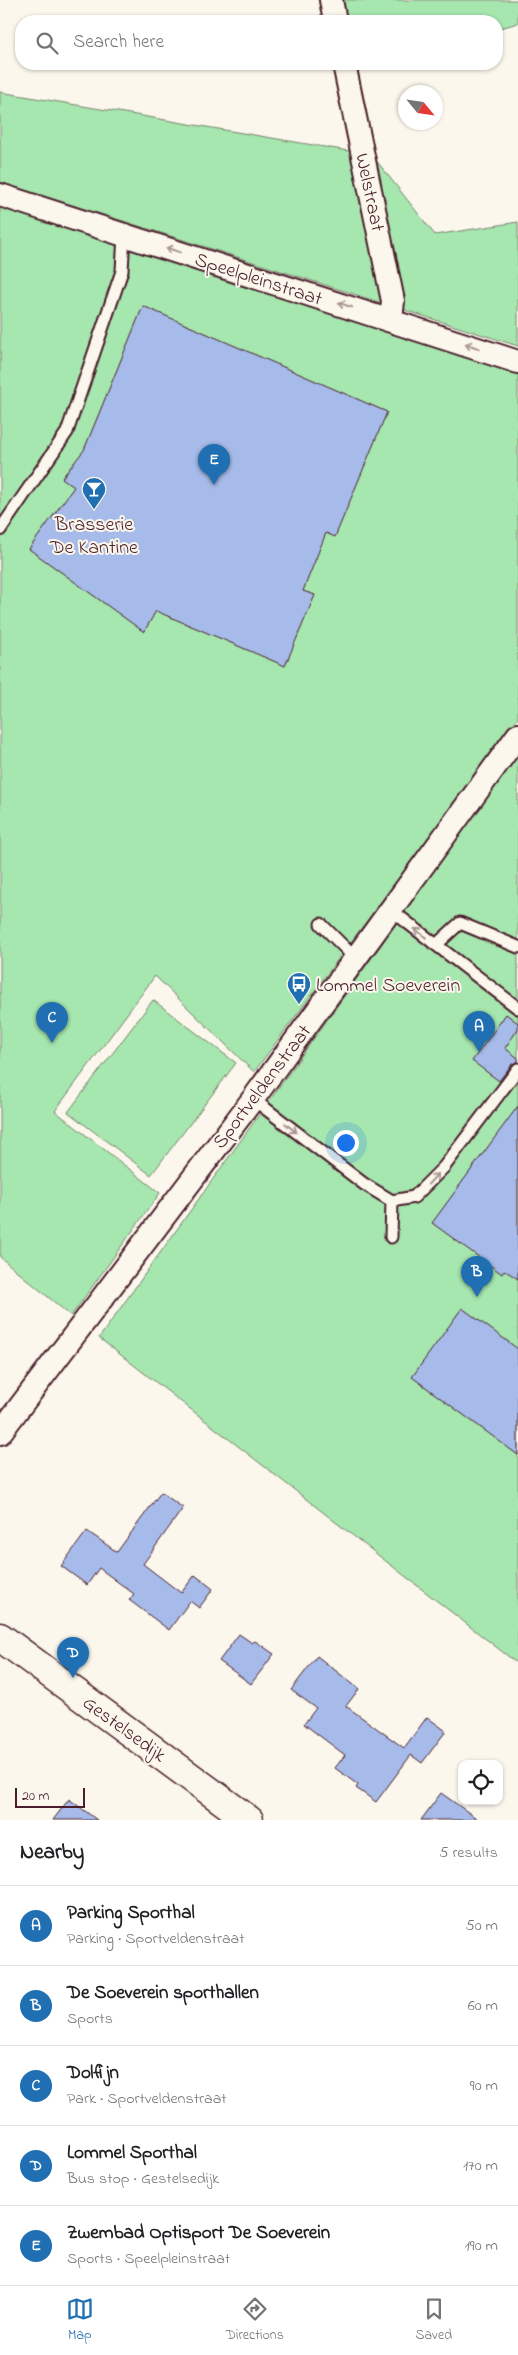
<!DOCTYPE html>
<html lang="en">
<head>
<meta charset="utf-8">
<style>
	:root { --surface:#fff; --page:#f6f6f6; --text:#202124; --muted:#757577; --line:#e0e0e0; --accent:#1f6fb2 }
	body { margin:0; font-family:"Indie Flower",sans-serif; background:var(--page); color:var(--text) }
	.controls { position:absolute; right:15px; bottom:15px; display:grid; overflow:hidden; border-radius:10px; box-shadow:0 1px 4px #0004 }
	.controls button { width:45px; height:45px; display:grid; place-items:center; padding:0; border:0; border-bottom:1px solid var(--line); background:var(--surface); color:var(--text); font:25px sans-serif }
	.compass { position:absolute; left:398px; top:85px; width:45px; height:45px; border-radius:50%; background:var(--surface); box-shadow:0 1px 4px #0004; rotate:119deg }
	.scale { position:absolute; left:15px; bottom:12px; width:70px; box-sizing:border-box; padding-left:5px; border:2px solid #4a1f2b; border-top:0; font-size:14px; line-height:18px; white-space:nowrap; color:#4a1f2b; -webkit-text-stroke:4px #fbf7ec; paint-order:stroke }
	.you { position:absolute; left:345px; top:1142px; width:18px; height:18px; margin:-12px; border:4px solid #fff; border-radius:50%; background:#1a73e8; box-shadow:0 0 0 8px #1a73e833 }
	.badge { display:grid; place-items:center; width:32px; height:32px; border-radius:50%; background:var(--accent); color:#fff; font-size:16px; font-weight:700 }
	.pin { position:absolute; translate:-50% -41px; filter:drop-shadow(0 1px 2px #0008) }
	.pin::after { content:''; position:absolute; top:26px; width:18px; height:15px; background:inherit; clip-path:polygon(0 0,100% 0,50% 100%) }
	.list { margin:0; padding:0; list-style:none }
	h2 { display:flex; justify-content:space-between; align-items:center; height:65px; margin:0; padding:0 20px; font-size:21px }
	h2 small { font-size:16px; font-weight:400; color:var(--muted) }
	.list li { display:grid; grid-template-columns:32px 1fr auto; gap:15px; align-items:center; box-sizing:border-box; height:80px; padding:0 20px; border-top:1px solid var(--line) }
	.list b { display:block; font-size:19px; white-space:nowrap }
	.list p { margin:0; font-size:16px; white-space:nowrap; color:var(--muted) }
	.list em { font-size:16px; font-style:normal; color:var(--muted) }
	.icon { flex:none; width:28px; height:28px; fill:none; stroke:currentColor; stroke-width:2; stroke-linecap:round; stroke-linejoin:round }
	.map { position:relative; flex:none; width:518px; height:1820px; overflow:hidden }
	.search { position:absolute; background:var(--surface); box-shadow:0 1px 4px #0004; left:15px; right:15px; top:15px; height:55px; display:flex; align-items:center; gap:12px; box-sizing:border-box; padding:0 18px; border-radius:20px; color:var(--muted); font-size:19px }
	.sheet { height:465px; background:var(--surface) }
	nav { display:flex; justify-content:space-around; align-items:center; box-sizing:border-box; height:70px; border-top:1px solid var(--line); background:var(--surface); font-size:14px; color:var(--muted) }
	nav a { display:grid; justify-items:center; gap:2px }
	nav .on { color:var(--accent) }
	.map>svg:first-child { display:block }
</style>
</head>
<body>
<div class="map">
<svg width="518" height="1820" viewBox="0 0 518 1820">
	<rect width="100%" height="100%" fill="#fbf7ec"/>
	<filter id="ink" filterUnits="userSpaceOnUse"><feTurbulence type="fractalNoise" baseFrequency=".02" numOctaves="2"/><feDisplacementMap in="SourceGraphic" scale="10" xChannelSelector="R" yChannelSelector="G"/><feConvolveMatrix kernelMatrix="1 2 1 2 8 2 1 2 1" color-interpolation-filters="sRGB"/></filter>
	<g filter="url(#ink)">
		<path fill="#a6e6af" stroke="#78826d" d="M342,0H518V23L497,29V21H346Z
			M0,92L372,155L435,235L518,222V346L0,182Z
			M0,205L518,373V718L254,1072L155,976L55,1111L160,1193L71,1316L0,1257Z
			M518,754V1664L99,1338Z
			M153,1000L236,1063L151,1175L68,1112Z"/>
		<path fill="#a6bbe9" stroke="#4a1f2b" d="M143,306L387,412L335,537L326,533L303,591L315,595L285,666L156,611L144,632L29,549L74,487L62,478L84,450Z
			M506,1014L518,1023V1029L505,1048L518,1058V1062L512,1064L499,1081L472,1061Z
			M518,1106V1279L504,1270L502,1274L432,1223Z
			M462,1308L518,1349V1455L412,1377Z
			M161,1492L183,1508L143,1564L181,1593L195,1575L213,1589L199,1608L190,1601L169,1630L129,1600L134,1594L99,1568L87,1585L61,1566L87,1531L117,1552Z
			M239,1634L252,1643L255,1641L274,1654L251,1684L219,1661Z
			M317,1656L359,1689L346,1706L404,1748L427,1717L446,1731L422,1763L411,1755L376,1802L356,1788L358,1785L335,1768L345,1755L304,1724L316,1708L291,1690Z
			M441,1793L479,1820H421Z
			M69,1799L97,1820H53Z"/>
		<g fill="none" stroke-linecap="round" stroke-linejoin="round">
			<g stroke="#4a1f2b" stroke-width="15">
				<path id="service" d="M0,530L67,432L122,271L124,234
					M391,910L518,1008
					M321,924L355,958
					M436,945L460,923L518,947
					M253,1099L364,1184L392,1201L414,1197L444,1167L518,1069
					M391,1237L392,1201"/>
			</g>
			<g stroke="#4a1f2b" stroke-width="26">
				<path id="minor" d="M331,0L335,21
					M344,64L393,301L391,320
					M0,195L518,362
					M0,1433L253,1099L518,735"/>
			</g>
			<g stroke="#4a1f2b" stroke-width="31">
				<path id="secondary" d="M0,1637L249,1820"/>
			</g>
			<use href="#service" stroke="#fbf7ec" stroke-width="11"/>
			<use href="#minor" stroke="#fbf7ec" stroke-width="22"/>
			<use href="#secondary" stroke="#fbf7ec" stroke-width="28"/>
		</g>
		<defs><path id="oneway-shaft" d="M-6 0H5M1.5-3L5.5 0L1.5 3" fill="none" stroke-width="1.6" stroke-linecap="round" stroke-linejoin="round" transform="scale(1.25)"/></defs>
		<g stroke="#ab9695">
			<use href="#oneway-shaft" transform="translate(173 250) rotate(-162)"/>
			<use href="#oneway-shaft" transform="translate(345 305) rotate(-162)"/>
			<use href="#oneway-shaft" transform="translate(472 346) rotate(-162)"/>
			<use href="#oneway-shaft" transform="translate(420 933) rotate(-142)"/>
			<use href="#oneway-shaft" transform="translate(291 1128) rotate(38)"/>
			<use href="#oneway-shaft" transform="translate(433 1179) rotate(-47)"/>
		</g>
	</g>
	<defs>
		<g id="bar-pin" transform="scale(1.25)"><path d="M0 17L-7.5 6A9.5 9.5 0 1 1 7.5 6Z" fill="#1f6fb2" stroke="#fbf7ec"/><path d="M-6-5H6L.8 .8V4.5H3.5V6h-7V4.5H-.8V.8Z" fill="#fff"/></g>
		<g id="bus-pin" transform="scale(1.25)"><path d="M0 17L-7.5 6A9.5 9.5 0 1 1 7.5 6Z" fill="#1f6fb2" stroke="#fbf7ec"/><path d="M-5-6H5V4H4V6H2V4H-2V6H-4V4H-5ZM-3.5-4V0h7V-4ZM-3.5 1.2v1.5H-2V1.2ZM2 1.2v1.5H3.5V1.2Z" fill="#fff"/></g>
	</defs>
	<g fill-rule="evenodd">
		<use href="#bar-pin" x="94" y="489"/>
		<use href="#bus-pin" x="299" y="984"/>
	</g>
	<g text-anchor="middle" stroke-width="4" stroke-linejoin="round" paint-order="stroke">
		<g font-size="20" fill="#4a1f2b" stroke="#fbf7ec">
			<text transform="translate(371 192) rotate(78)" y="7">Welstraat</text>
			<text transform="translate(259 278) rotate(18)" y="7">Speelpleinstraat</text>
			<text transform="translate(261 1086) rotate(-53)" y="7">Sportveldenstraat</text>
			<text transform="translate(125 1728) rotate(36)" y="7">Gestelsedijk</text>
		</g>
		<g font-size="20" fill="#4a1f2b" stroke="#fbf7ec">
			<text x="94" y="530">Brasserie<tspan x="94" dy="23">De Kantine</tspan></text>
			<text x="316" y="991" text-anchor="start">Lommel Soeverein</text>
		</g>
	</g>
</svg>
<div class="controls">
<button><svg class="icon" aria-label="locate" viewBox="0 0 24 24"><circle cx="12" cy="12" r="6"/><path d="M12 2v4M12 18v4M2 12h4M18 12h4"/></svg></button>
</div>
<svg class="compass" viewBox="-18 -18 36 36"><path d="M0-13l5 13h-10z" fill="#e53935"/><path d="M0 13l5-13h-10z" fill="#757577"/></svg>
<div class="scale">20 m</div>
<div class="you"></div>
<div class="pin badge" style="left:479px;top:1052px">A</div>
<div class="pin badge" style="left:477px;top:1297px">B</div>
<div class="pin badge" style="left:52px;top:1043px">C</div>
<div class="pin badge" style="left:73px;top:1678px">D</div>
<div class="pin badge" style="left:214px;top:485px">E</div>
<div class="search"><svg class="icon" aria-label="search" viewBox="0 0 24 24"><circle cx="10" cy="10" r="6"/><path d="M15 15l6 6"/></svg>Search here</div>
</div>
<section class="sheet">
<h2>Nearby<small>5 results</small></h2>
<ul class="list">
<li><span class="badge">A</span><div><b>Parking Sporthal</b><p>Parking · Sportveldenstraat</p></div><em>50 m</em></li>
<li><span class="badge">B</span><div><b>De Soeverein sporthallen</b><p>Sports</p></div><em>60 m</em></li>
<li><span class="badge">C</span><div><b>Dolfijn</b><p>Park · Sportveldenstraat</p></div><em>90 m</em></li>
<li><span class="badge">D</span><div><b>Lommel Sporthal</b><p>Bus stop · Gestelsedijk</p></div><em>170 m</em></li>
<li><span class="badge">E</span><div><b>Zwembad Optisport De Soeverein</b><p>Sports · Speelpleinstraat</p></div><em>190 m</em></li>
</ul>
</section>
<nav>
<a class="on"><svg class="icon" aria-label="map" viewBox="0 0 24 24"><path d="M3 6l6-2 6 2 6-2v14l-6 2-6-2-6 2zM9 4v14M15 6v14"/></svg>Map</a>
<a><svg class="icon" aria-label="directions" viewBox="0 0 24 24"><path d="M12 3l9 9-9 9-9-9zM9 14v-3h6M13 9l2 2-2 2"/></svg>Directions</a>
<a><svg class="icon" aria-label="saved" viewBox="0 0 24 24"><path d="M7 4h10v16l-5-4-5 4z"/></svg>Saved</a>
</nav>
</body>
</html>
